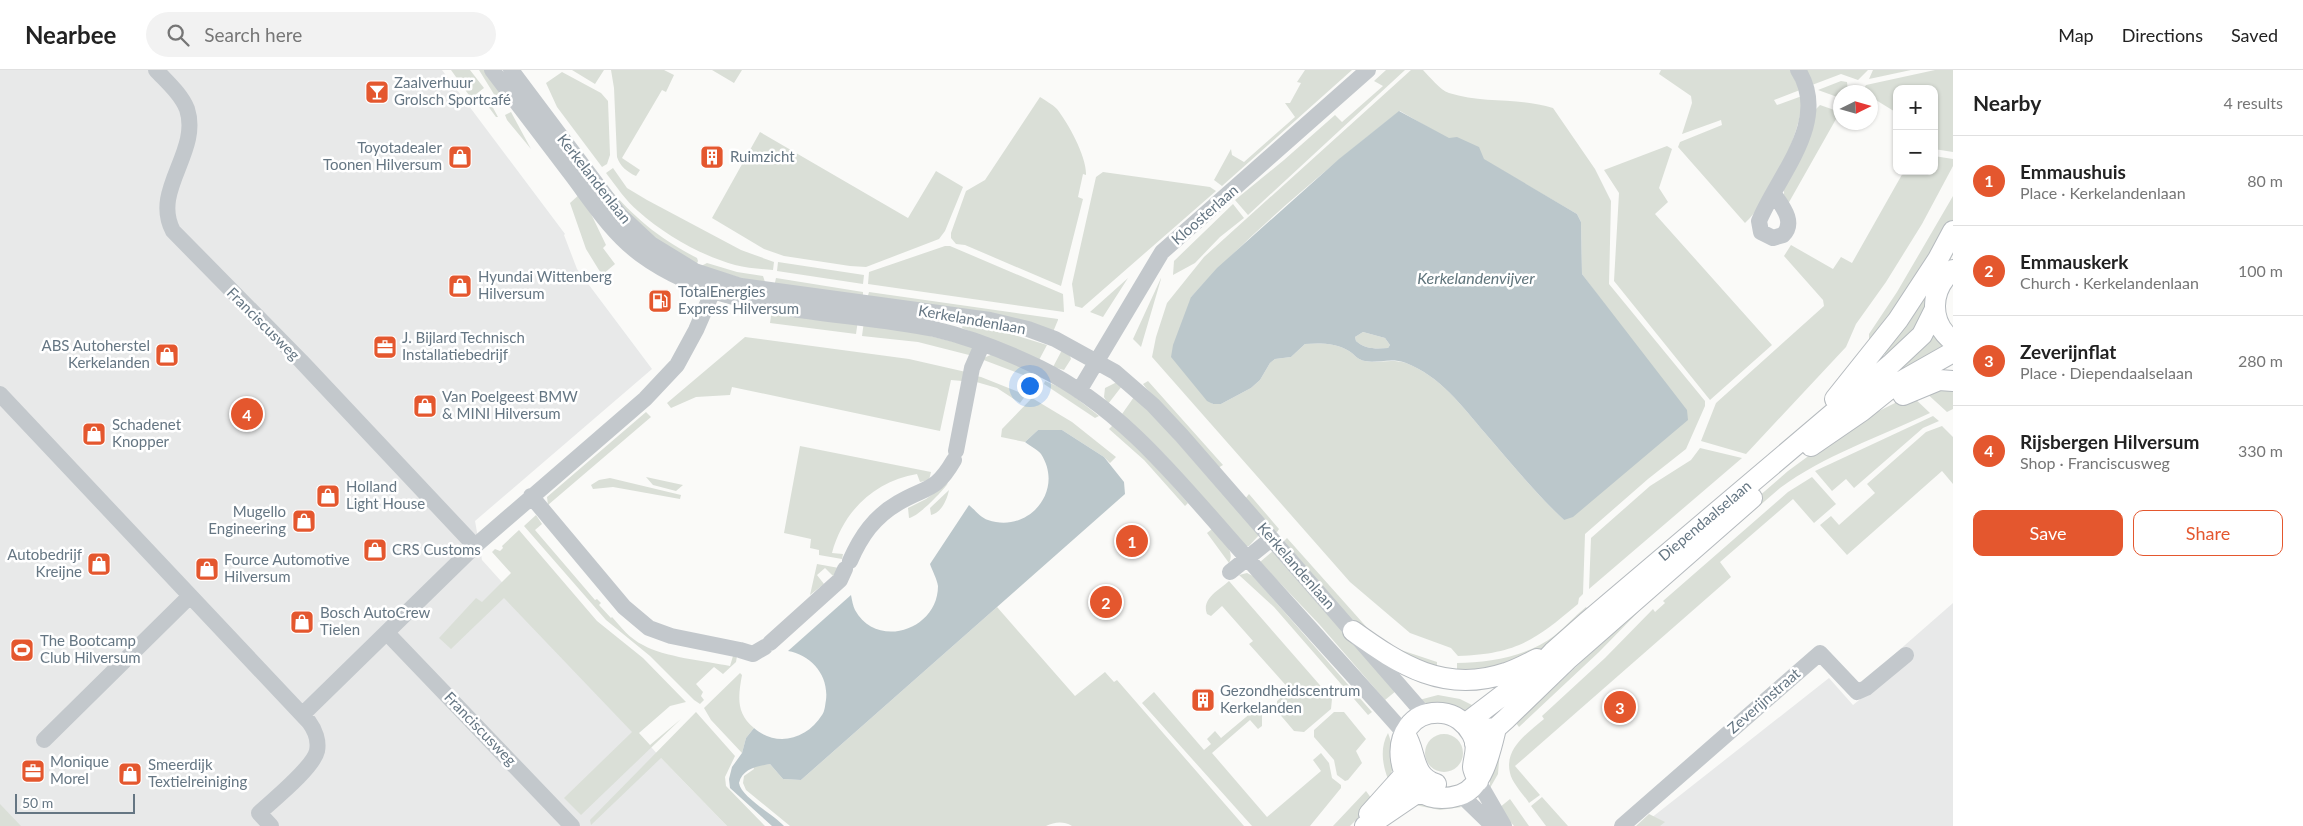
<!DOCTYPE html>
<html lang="en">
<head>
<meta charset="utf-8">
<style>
	:root { --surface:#fff; --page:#f2f2f2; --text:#222; --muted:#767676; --line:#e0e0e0; --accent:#e4572e }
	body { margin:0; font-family:Lato,sans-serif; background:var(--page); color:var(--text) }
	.controls { position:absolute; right:15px; top:15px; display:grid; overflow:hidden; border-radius:10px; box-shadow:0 1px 4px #0004 }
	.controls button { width:45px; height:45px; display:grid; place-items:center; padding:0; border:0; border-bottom:1px solid var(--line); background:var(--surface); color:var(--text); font:25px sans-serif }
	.compass { position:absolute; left:1833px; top:15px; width:45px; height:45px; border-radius:50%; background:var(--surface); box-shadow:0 1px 4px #0004; rotate:85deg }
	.scale { position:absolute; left:15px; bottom:12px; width:120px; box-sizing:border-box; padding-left:5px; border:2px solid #657683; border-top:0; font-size:14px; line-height:18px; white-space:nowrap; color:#657683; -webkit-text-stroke:4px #fff; paint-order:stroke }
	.you { position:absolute; left:1029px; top:315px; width:18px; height:18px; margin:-12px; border:4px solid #fff; border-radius:50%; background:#1a73e8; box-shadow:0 0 0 8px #1a73e833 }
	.badge { display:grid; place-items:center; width:32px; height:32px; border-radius:50%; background:var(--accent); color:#fff; font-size:16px; font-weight:700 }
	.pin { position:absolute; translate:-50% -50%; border:2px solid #fff; box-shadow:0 1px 5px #0006 }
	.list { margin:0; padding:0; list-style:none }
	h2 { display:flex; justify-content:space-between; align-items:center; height:65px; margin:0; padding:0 20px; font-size:21px }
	h2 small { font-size:16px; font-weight:400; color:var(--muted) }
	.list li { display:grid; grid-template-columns:32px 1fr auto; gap:15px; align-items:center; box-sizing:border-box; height:90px; padding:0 20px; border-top:1px solid var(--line) }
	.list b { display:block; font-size:19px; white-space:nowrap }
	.list p { margin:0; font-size:16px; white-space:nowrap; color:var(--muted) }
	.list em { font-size:16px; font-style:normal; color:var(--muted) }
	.actions { display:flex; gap:10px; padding:15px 20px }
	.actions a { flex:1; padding:11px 0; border:1px solid var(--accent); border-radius:10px; text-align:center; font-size:18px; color:var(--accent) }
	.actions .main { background:var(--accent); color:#fff }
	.icon { flex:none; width:28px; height:28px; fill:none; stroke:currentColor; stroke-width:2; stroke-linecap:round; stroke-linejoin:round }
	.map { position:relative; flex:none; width:1953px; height:756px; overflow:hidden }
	header { display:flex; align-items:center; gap:30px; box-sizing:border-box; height:70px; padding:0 25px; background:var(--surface); border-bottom:1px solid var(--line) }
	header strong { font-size:24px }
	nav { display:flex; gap:28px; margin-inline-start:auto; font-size:18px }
	.search { width:350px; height:45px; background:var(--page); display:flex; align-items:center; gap:12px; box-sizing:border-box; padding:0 18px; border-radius:28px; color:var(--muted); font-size:19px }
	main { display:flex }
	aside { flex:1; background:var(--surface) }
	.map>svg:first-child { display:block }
</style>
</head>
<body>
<header>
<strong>Nearbee</strong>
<div class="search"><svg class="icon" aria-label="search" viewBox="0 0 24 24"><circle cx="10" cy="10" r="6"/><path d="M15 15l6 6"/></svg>Search here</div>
<nav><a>Map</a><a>Directions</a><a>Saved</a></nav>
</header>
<main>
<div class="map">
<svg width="1953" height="756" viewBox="0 0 1953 756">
	<rect width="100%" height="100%" fill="#fafaf8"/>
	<path fill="#e8e9e9" d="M0,0H442L565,164L564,165L577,199L652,299L475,451L482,490L661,688L727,756H20L0,735Z
		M1953,533V756H1641L1829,608L1853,635L1897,599L1889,589Z"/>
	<path fill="#dadfd7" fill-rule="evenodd" d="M451,0H470L484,18L471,28Z
		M479,0H488L509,29L500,34Z
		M572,0H604L595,14Z
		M611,0H664L674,5L666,22L662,20L622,88L640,100L636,106C627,102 620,96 617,87L614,18Z
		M712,0H742L734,13Z
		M1305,0H1352L1222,116L1214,110L1231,79L1232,85L1244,92L1295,47L1285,33H1290L1301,13L1297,12Z
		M1386,0H1405L1248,145L1235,130L1284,90L1335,45L1342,52L1383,16L1374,11Z
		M1411,0H1423C1430,7 1440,20 1449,23C1483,34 1519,27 1553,38L1595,99L1611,131L1609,214L1705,331V336L1686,379L1648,409L1585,464L1583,524L1579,528L1578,534C1534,571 1516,584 1458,586L1451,578L1410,563L1350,512L1152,287L1156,267L1167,233L1204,187ZM1400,41L1577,144L1581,152L1582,204L1623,259L1564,450C1535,423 1511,393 1485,363C1462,336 1440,306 1406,293C1390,288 1377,294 1365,291C1358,290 1355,285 1349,281C1336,273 1320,273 1305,274L1291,287L1275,289L1270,293L1260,310L1251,318L1221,334H1212L1191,227C1254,159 1327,98 1400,41Z
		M1661,0H1790L1800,20L1774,30L1777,35L1802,26C1804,58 1768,132 1745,153L1678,77L1680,72L1722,55L1721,50L1682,64L1692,33L1691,26L1659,4Z
		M1804,0H1868L1858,10L1841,4L1812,15Z
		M1873,0H1911L1869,9Z
		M1935,0H1953V82L1934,79V19H1897V43L1871,27L1870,22H1862L1866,15Z
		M562,2L601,23L608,31L610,85L607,94L602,97L557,37L546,13Z
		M1841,11L1847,12L1848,22H1840V28L1818,20Z
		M486,25L498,47H496L482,28Z
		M1040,27C1046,31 1052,34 1057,39C1068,53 1087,87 1086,105L1083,104L1078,127L1083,129L1061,216L965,175L956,174L951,168V163L966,121L985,110Z
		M1820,35L1840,42L1788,134L1784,125V119L1816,39Z
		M511,42L531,79L507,50L505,45Z
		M760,62L908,148L936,101L963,117L945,161L939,169L866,197L850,196L784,186L764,179L712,148Z
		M1667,76L1672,79L1659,118L1668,132L1655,144L1772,275L1710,330L1614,211L1619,123L1604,100Z
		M1934,86L1953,89V96L1922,154L1886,212L1856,254L1846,277L1746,384L1701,371L1716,333L1824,236L1823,230L1784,186L1791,175L1833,199L1841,187L1852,193L1904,101H1934Z
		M613,98L627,118L647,130L741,180L774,192L773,200C760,199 747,198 735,195C700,185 665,165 638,141C626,131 616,116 606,103Z
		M1103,102L1210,117L1216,121L1082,238L1075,236L1072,214L1096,107Z
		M606,115C636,149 657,167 697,188L698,191L696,196L633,153Z
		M581,123L606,175L603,178L615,194L602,205L586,179L570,133Z
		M1953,126V153L1875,274L1869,270V264L1897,222Z
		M1233,134L1244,148L1220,167L1195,193L1173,205L1174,191Z
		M1953,170V184L1922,249L1890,289L1880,280Z
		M945,176H950L1063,224L1064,242L868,214L869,202Z
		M778,192L864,205L863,214L777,201Z
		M707,193L737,202L763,206L765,212L764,215L701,196Z
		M776,208L863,222V228L774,217Z
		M1128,208L1103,247L1090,242Z
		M1161,208V209L1141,277L1133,269Z
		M869,222L1058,249V250L1053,262L867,229Z
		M772,239L858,250L856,264L770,253Z
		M864,251L878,253L974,277L973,286L918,272L862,266Z
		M963,255L1001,261L1047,275L1039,290L962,258Z
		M1935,261L1942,270L1943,277L1907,305L1896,295Z
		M1363,262L1385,268L1390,275L1388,278C1375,279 1365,279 1356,271L1355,267Z
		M745,267L909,289L966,302L962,311L951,310L940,361L732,317L730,325L696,327L671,338L667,333Z
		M1062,280L1070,286L1071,289L1064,300L1053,297Z
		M993,284L1034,303L1031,308L981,289Z
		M976,306L981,307L1026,325L1020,333L997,318L973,311Z
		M1045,311L1066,320L1099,346L1095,348L1044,314Z
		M1148,311L1223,395L1218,398L1146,318L1143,314Z
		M1117,312L1122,316L1108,334L1104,327L1105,318Z
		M1953,316V339L1947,342L1923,320Z
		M1911,325L1930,343C1881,366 1823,386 1780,418L1645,535L1599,582L1519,657L1516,653L1595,579L1620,547L1788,401L1833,368L1869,346Z
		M1134,327L1156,348L1259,465L1249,476H1246L1164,384L1122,344Z
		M1032,328L1072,352L1116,387L1110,393L1104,387L1062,360H1038L1025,372L1001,367L1002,359Z
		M646,342L651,347L548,435L547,427Z
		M1933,346L1939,351L1923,358L1854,418L1846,409L1832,421L1815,401Z
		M1113,355L1138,377L1188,433L1185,436L1144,390L1109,359Z
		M1942,356L1953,367V414L1942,401L1847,485L1820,455L1831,446L1839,455L1875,423L1867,414L1926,362Z
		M800,376L931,402L929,410L920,412L917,404C875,411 843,441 832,483L843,484L842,489L819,485V480L810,478L811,469L784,463Z
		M1700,378L1742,388L1589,519L1591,468L1650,416L1691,390Z
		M646,407L683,415L676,421L653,415Z
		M1812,407L1836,434L1814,453L1793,429L1720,492L1731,507L1515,696L1540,725L1529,733C1524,725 1512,713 1510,703C1504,678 1528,663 1544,649L1542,646L1605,588L1653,539L1655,542L1665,533L1663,531L1788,422Z
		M610,408L681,425L680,429L613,417L593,419L591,415L599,410Z
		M948,413C944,420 918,447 909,448L908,438L926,429Z
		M949,420C947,430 941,443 931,445L930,438Z
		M1249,424L1279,459L1277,462H1275L1245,429Z
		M536,445L542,454L535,460L595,530L597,529L601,533L599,535L611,548L612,547C620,556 630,569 643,575C664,587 705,591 730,596L733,586H737L736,592L723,604L714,597L696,614L703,622L701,626L704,630L700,634L694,630L650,586L606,550L524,456Z
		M1212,459C1220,468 1236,479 1229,493L1207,463Z
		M519,460L597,551L643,588L686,632L670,636L639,663L650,675L681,649L581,745L564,728L632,662L504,528L451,579L439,568L476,528L482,532L511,503L492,482L495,479L500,481L503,478L502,476Z
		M1287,468L1370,561L1395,578L1437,592V599H1430L1359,559L1284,471Z
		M1273,481L1396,621L1385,630L1319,554L1260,492Z
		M817,494L839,498L833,506L825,498L817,505L824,514L810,525Z
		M1247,503L1253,506L1372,642L1368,645L1274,537L1239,505Z
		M1229,511L1332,629L1331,639L1304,662L1294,661L1277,641V631L1290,620L1249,574L1253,571L1222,536L1211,546L1207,544C1201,529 1219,520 1229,511Z
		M997,537L1075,626L1105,602L1114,612L1117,610L1244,756H1072C1063,751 1055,752 1046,756H790L746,720L743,713L744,706L754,699L753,696L770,694L783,709L801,710Z
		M1586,537L1588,540C1563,562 1538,589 1504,596C1489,599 1473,601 1457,603V593C1489,593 1528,586 1554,566C1565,557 1575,546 1586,537Z
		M740,603L742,605C738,627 736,643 754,658L746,668L742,683L711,650L704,638Z
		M1154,622L1204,680L1211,674L1207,669L1215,661L1221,668L1258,637L1262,642V656L1258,659L1250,650L1212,683L1267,747L1321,701L1313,690L1321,683L1329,693L1332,708L1341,715V718L1310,756H1252L1142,633Z
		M1438,625L1460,629L1476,637L1475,639C1458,642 1434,639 1419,630Z
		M696,642L735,686L725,707L726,716L765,756H727L661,688L591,755L590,750Z
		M1334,642H1344L1366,669L1356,681L1362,693L1348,710L1345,711L1337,705L1334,690L1314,667V660Z
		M1388,663C1393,675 1397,698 1388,709C1382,694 1380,677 1388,663Z
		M1425 683a19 19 0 1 1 38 0a19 19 0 1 1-38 0Z
		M1500,679L1498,704L1490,718V708Z
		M1366,721L1374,732L1350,756H1333Z
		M1542,727L1568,756H1546L1531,736Z
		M1510,729L1529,756H1514L1499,738Z
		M1417,732L1455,735L1462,737L1440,740L1410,734Z
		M0,734L21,756H0Z
		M1649,744L1665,752L1660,756H1636Z"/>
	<path fill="#bbc7cb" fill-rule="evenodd" d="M1399,41L1449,68L1457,67L1479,77L1484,89L1577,144L1581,152L1582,204L1687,340L1688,350L1573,447L1564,450C1535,423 1511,393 1485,363C1462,336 1440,306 1406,293C1390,287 1377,294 1365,291C1358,290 1355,285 1349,281C1336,273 1320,273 1305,274L1291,287L1275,289L1270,293L1260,310L1251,318L1221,334H1213L1207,331L1171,287L1173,275L1191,227L1217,198L1339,89ZM1363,262L1385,268L1390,275L1388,278C1375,279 1365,279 1356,271L1355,267Z
		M1038,360H1062L1104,387L1124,412L1125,424L801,710L783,709L770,694C757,696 742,699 739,713C741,727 773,744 784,756H772L730,718L729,709L732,697L742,683L746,668L754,658C777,678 807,669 822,645C825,641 825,635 826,630C829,605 811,585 788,581L851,525C852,530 853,536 855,540C877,580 938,560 938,516C937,509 932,500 930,494L969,435C975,440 981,448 988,450C1028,464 1065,421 1041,384C1038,380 1030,376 1025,372Z"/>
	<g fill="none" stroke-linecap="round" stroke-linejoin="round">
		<g stroke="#b5babe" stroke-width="22">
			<path id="major" d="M1953,200C1930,219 1928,252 1953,271
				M1903,325L1939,310L1953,311
				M1835,329L1898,250L1938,189L1953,161
				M1811,376L1862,341L1893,316L1953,282
				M1353,561C1400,595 1445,624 1506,603C1516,600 1527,594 1537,589
				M1465,654L1537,599L1553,582L1587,552L1890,295L1922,265L1935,239
				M1405,664C1417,682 1411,706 1436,714
				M1475,674L1487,659L1496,658L1506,649L1567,590L1752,428
				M1478,711C1477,707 1473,701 1473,697C1474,685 1479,677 1472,664C1466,653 1455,644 1442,643C1379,638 1390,747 1460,725C1483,718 1491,679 1496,658
				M1369,744L1404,705
				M1365,756L1377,750L1430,714"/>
		</g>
		<path stroke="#c3c8cc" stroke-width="16" d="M156,0C167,12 181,24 187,39C201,82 151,120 173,161L301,291L475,476
			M492,0C519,36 547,72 574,108C594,135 613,164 640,184C724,246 836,239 934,259C969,267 1007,282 1040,298C1126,340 1184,418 1247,488C1299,547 1353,605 1405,664
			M511,0L619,144L651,174L695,201L741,216L990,250L1028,259L1055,269L1115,302L1153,335L1182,366L1425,645
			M1774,124C1782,136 1796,152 1783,165L1773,168L1761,162L1759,151C1778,105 1831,51 1798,0
			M1079,321L1162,182L1368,0
			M0,324L309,652C315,660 319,671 317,681C313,698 273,730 259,743L271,756
			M956,381L972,298L982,275
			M531,426L624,537L649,558L671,566L740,580L753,584L765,577
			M850,491C861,466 874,447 898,433C926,416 935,423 954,390
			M1230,502L1271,469
			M387,563L572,756
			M770,573L840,510L845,499
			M303,644L475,476L645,329L677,295L696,260L716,214
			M44,670L190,526
			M1478,711L1504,756
			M1461,725L1493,756
			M1622,756L1820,583L1857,622L1866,618L1906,585"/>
		<use href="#major" stroke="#fff" stroke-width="20"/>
	</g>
	<defs>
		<g id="bar-square" transform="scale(1.25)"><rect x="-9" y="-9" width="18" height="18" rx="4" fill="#e4572e" stroke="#fff"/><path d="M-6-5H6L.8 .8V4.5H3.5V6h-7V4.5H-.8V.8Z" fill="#fff"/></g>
		<g id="shop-square" transform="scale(1.25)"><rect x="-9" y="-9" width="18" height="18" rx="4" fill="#e4572e" stroke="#fff"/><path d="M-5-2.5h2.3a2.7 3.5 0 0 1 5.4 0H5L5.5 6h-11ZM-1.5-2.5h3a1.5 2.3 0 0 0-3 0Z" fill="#fff"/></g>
		<g id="building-square" transform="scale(1.25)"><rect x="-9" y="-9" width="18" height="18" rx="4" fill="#e4572e" stroke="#fff"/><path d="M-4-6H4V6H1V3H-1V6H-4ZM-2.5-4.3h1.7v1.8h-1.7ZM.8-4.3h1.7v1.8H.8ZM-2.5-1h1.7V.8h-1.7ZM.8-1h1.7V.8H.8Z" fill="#fff"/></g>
		<g id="fuel-square" transform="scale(1.25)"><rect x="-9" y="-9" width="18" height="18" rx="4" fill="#e4572e" stroke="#fff"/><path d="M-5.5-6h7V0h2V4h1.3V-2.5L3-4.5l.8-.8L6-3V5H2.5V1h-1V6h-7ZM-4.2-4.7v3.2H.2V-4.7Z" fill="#fff"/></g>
		<g id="office-square" transform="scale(1.25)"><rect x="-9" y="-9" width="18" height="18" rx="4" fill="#e4572e" stroke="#fff"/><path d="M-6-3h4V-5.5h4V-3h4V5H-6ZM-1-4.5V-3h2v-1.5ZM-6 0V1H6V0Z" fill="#fff"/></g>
		<g id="stadium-square" transform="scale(1.25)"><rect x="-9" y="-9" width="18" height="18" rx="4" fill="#e4572e" stroke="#fff"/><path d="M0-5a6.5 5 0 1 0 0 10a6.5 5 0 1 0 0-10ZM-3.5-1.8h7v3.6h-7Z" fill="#fff"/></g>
	</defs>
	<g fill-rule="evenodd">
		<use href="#bar-square" x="377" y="22"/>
		<use href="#shop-square" x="460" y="87"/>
		<use href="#building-square" x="712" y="87"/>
		<use href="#shop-square" x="460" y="216"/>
		<use href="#fuel-square" x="660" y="231"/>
		<use href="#office-square" x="385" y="277"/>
		<use href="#shop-square" x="167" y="285"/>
		<use href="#shop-square" x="425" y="336"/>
		<use href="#shop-square" x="94" y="364"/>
		<use href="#shop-square" x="328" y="426"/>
		<use href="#shop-square" x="304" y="451"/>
		<use href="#shop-square" x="375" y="480"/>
		<use href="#shop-square" x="99" y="494"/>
		<use href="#shop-square" x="207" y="499"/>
		<use href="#shop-square" x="302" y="552"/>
		<use href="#stadium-square" x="22" y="580"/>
		<use href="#building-square" x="1203" y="630"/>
		<use href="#office-square" x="33" y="701"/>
		<use href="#shop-square" x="130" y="704"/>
	</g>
	<g text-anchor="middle" stroke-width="5" stroke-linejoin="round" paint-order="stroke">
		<g font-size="15" fill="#657683" stroke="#fff" text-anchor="start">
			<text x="394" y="18">Zaalverhuur<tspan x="394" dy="17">Grolsch Sportcafé</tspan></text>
			<text x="442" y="83" text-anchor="end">Toyotadealer<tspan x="442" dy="17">Toonen Hilversum</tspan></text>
			<text x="730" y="92">Ruimzicht</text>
			<text x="478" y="212">Hyundai Wittenberg<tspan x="478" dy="17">Hilversum</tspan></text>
			<text x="678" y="227">TotalEnergies<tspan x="678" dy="17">Express Hilversum</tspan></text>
			<text x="402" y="273">J. Bijlard Technisch<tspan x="402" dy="17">Installatiebedrijf</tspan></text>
			<text x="150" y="281" text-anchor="end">ABS Autoherstel<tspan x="150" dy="17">Kerkelanden</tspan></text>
			<text x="442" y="332">Van Poelgeest BMW<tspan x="442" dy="17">&amp; MINI Hilversum</tspan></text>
			<text x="112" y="360">Schadenet<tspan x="112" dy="17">Knopper</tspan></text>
			<text x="346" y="422">Holland<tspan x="346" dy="17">Light House</tspan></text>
			<text x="286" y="447" text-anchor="end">Mugello<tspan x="286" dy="17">Engineering</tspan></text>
			<text x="392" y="485">CRS Customs</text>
			<text x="82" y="490" text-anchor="end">Autobedrijf<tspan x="82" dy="17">Kreijne</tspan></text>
			<text x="224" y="495">Fource Automotive<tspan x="224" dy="17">Hilversum</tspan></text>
			<text x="320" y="548">Bosch AutoCrew<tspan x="320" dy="17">Tielen</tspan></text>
			<text x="40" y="576">The Bootcamp<tspan x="40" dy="17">Club Hilversum</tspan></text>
			<text x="1220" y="626">Gezondheidscentrum<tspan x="1220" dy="17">Kerkelanden</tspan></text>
			<text x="50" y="697">Monique<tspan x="50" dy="17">Morel</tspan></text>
			<text x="148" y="700">Smeerdijk<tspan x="148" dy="17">Textielreiniging</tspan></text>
		</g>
		<g font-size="15" fill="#657683" stroke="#fff">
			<text transform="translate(594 109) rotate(52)" y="5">Kerkelandenlaan</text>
			<text transform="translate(1205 145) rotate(-41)" y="5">Kloosterlaan</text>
			<text transform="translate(972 250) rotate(10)" y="5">Kerkelandenlaan</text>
			<text transform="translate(263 254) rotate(45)" y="5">Franciscusweg</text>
			<text transform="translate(1705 451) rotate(-40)" y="5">Diependaalselaan</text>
			<text transform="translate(1296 496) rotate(49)" y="5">Kerkelandenlaan</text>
			<text transform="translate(1764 631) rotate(-41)" y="5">Zeverijnstraat</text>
			<text transform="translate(480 659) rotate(46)" y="5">Franciscusweg</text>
		</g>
		<g font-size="16" font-style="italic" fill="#60757c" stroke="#fff">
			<text x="1476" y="214">Kerkelandenvijver</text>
		</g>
	</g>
</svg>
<div class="controls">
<button>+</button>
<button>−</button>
</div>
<svg class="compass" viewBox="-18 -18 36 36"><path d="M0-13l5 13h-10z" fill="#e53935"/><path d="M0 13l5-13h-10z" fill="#767676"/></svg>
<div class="scale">50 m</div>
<div class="you"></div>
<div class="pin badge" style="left:1132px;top:471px">1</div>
<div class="pin badge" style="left:1106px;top:532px">2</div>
<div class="pin badge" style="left:1620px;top:637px">3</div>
<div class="pin badge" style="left:247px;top:344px">4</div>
</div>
<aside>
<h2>Nearby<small>4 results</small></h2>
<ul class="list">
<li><span class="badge">1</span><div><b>Emmaushuis</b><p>Place · Kerkelandenlaan</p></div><em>80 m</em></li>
<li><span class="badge">2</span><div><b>Emmauskerk</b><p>Church · Kerkelandenlaan</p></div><em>100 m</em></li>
<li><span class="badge">3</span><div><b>Zeverijnflat</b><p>Place · Diependaalselaan</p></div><em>280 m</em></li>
<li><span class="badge">4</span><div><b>Rijsbergen Hilversum</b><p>Shop · Franciscusweg</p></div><em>330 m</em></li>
</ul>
<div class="actions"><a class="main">Save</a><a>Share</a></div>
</aside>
</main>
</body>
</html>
